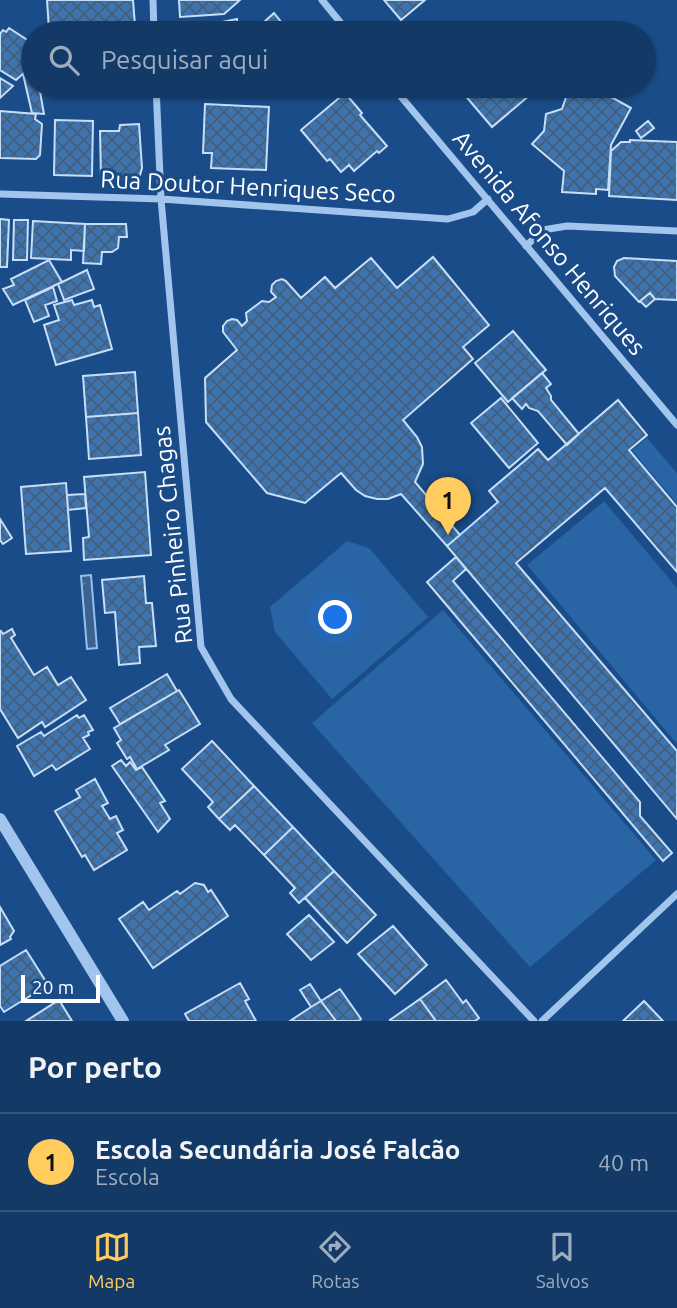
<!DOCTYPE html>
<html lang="pt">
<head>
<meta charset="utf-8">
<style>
	:root { --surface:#133966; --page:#20446f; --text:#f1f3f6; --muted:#9dacbf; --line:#32537a; --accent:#ffcc5d }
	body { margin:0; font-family:Ubuntu,sans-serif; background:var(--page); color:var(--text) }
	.scale { position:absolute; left:21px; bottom:18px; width:79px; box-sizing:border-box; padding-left:7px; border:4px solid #fff; border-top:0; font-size:19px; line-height:24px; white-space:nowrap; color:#fff; -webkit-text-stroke:5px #194c88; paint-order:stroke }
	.you { position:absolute; left:336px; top:618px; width:24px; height:24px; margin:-18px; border:5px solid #fff; border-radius:50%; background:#1a73e8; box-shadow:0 0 0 10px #1a73e833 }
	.badge { display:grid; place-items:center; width:46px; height:46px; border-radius:50%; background:var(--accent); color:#111; font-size:23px; font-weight:700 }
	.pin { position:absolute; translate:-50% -58px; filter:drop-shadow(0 2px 4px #0008) }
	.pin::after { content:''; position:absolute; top:37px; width:24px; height:21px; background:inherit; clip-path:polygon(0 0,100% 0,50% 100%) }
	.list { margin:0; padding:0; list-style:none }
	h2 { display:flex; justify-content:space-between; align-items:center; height:91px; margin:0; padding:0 28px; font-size:30px }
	h2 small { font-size:23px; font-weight:400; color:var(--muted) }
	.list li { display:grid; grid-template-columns:46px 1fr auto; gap:21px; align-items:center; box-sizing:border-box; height:98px; padding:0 28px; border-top:2px solid var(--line) }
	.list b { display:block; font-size:26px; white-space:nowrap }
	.list p { margin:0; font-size:23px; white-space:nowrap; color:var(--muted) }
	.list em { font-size:23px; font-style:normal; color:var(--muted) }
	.icon { flex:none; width:38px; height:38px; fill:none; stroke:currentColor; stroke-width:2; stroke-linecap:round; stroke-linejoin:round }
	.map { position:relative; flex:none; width:677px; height:1021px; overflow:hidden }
	.search { position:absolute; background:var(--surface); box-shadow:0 2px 5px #0004; left:21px; right:21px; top:21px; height:77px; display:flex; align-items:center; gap:18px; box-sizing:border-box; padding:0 24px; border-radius:38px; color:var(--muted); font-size:26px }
	.sheet { height:189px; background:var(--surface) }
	nav { display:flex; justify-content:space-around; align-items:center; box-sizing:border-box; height:98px; border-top:2px solid var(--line); background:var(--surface); font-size:19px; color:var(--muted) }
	nav a { display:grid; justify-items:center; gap:4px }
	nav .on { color:var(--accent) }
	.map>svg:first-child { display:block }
</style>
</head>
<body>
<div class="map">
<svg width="677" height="1021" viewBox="0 0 677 1021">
	<defs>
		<pattern id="water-ripples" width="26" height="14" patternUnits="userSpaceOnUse" patternTransform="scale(1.75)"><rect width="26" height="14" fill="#3c628e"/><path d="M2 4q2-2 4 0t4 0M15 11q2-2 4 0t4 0" fill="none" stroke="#597a9f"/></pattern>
		<pattern id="building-cross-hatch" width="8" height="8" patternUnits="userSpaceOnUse" patternTransform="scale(1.75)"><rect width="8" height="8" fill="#3d74af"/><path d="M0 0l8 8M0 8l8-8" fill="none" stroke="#455e79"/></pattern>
	</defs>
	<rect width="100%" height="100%" fill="#194c88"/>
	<path fill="#2964a5" d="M647,438L677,473V504L632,450Z
		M604,501L677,588V744L527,565Z
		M347,541L369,548L428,617L332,699L275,632L270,607Z
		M443,610L656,860L530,967L312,723Z"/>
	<path fill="url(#water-ripples)" stroke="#93c1ef" stroke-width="2" d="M91,575L97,648L87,649L81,576Z"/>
	<path fill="url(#building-cross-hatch)" stroke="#c6dff9" stroke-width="2" d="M47,0H133L135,25L49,30Z
		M179,0H240L224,14L180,17Z
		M384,0H425L401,20Z
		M274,13L290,33H252Z
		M237,19L238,29L227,31L228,33H219L217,23Z
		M9,28L32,43L29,47L33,50V65L16,80L0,70V34L3,30L6,32Z
		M33,65V86H39L44,114L32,113L23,74Z
		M0,78L13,86L0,98Z
		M265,86H286L274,96Z
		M287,86H306L295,94Z
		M457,86H522L530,95L492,127Z
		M570,86H604L602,92L631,108L611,145L608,190L596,189V194L562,192L564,171L532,144L544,131L546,114L562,109Z
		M345,93L362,113L360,115L387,146L379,153L377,151L354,171L349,165L341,172L330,159L327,161L301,130Z
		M205,104L269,107L266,170L211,168L212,153H203Z
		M0,111L36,114L35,119L42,124L40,155L36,159L0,158Z
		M55,120L93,121L92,176L54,175Z
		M648,121L654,128L641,138L636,131Z
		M139,124L142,168L140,175L132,180L101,178L100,131H119L120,125Z
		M630,140L677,142V200L609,196L611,151L621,142H630Z
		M0,219L9,220L7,267H0Z
		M14,220H28L27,260H13Z
		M33,221L85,224L84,251L71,250V260L31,258Z
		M85,224H126L127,237H119L118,248L112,252H102L101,264L83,263Z
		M433,257L489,325L463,347L473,359L403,420L417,437L422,447L423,464L415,482L460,535L447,546L401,494L388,499H377L365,496L356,490L341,473L305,503L267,493L206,422L205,378L237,350L223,332V326L227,321L232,319L237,320L242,326L247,321L246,313L262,301L269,302L276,297L271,292L272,285L276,281L282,279L286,281L301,298L325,277L335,288L371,258L397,288Z
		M624,258L677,261V300L655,299L650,293L639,302L615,276L614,267L617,261Z
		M49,260L62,282L13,305L3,289L14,285L11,279Z
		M87,270L94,289L64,300L58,284Z
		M53,287L57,301L45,305L49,316L34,322L25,300Z
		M650,293L655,299L646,307L640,301Z
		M72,300L74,305L92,300L94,307L100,305L112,349L56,365L44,325L59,320L54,305Z
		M513,331L546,370L508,402L475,363Z
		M135,372L138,413L86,417L83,376Z
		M542,373L551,384L546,388L551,396V400L579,434L567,445L538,411L529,408L526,404L522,409L512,398Z
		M501,398L538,443L509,468L471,423Z
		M618,400L647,435L629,450L677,507V572L605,488L516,563L677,751V819L447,546L498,502L489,491L529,457L538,449L548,460Z
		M138,413L141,455L89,459L86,417Z
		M145,472L151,555L84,560L83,538L89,537L84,477Z
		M66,483L71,551L26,554L21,487Z
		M85,494L86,508L68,510L67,495Z
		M0,519L12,538L3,544L0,540Z
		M456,557L466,569L453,581L640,802V816L672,853L663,861L427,582Z
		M144,576L146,603H152L156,646L139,647L140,663L119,665L115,612L105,613L102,580Z
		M12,629L15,635L11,638L34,675L47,667L58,685L71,677L86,700L45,727L42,722L18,738L0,709V632L1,631L3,634Z
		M167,674L177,691L120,724L110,708Z
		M179,690L200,724L165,745L169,750L137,769L130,757L127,759L117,743L121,740L114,728Z
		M77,715L79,718L84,715L93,730L88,732L89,735L83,738L90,749L56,770L52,765L34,776L17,746L41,732L44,736Z
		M212,741L254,786L219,819L208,807L213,802L182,769Z
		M121,760L126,766L130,762L136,770L142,767L165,801L160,803L170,819L158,832L112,766Z
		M95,779L108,803L102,806L110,819L116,816L123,830L117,833L127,850L94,870L85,855L82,857L55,811L80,797L76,790Z
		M254,786L293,827L264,855L235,825L230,830L219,819Z
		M293,827L334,871L299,903L290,893L295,888L264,855Z
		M334,871L376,915L347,943L305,898Z
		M195,883L204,885L208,892L211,890L228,916L153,968L119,919L143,902L149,910L177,891L180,894Z
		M0,907L14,931L10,937L11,939L0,945Z
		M309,915L334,942L311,960L287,934Z
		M393,926L427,965L395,994L358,954Z
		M26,950L45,980L42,986L43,988L4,1012L0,1006V966Z
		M446,980L463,1003L466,1000L479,1018L475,1021H436L420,999Z
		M240,983L249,999L245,1001L256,1021H189L185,1014Z
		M310,984L321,1001L311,1007L300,990Z
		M340,989L361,1019L359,1021H336L321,1001Z
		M420,999L436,1021H391L390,1020Z
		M59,1000L72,1021H26Z
		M321,1001L336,1021H290L311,1007Z
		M644,1001L663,1021H623Z"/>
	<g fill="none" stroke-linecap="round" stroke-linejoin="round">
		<path stroke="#a1c5ed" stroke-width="7" d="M153,0L154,33
			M322,0L349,33
			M156,86L161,199L201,647L231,699L534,1021
			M392,86L677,425
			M0,194L161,199L448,219L473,212L488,199
			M526,246L543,230L567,226L677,231
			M542,1021L677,894"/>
		<path stroke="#a1c5ed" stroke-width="12" d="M0,819L123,1021"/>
	</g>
	<g text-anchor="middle" stroke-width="6" stroke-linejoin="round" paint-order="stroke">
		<g font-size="24" fill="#fff" stroke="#194c88">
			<text transform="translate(248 187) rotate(3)" y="8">Rua Doutor Henriques Seco</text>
			<text transform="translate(549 243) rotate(50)" y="8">Avenida Afonso Henriques</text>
			<text transform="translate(173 535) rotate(-96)" y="8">Rua Pinheiro Chagas</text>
		</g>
	</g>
</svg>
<div class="scale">20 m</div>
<div class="you"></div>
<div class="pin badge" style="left:448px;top:535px">1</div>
<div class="search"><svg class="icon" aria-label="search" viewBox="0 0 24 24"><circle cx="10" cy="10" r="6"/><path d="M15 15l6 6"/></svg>Pesquisar aqui</div>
</div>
<section class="sheet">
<h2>Por perto<small></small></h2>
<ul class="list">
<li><span class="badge">1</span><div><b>Escola Secundária José Falcão</b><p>Escola</p></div><em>40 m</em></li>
</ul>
</section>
<nav>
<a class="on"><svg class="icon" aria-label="map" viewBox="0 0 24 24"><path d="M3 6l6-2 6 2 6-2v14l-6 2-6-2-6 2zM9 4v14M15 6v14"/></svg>Mapa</a>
<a><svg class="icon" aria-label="directions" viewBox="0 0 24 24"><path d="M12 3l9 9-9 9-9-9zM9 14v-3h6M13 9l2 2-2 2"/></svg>Rotas</a>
<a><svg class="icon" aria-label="saved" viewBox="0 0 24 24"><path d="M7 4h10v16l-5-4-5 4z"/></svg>Salvos</a>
</nav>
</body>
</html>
